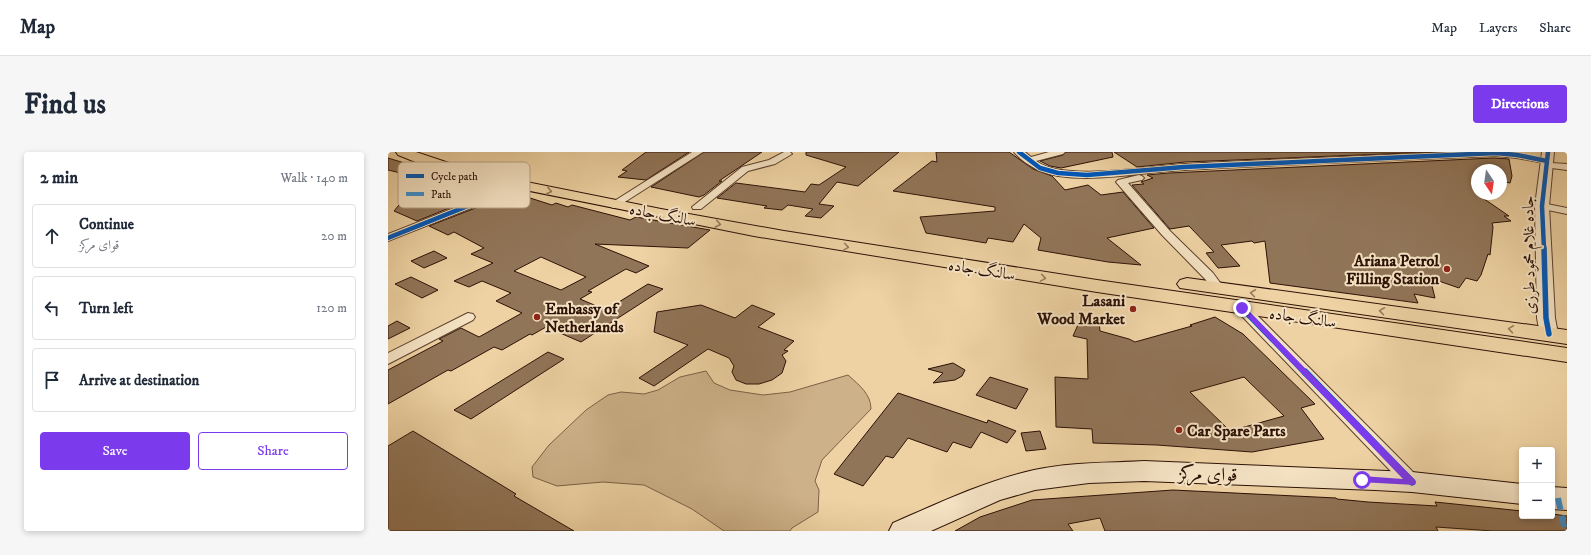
<!DOCTYPE html>
<html lang="en">
<head>
<meta charset="utf-8">
<style>
	:root { --surface:#fff; --page:#f6f6f7; --text:#1f2937; --muted:#747a83; --line:#e0e1e3; --accent:#7c3aed }
	body { margin:0; font-family:"IM FELL DW Pica",Amiri,serif; background:var(--page); color:var(--text) }
	.controls { position:absolute; right:12px; bottom:12px; display:grid; overflow:hidden; border-radius:4px; box-shadow:0 2px 6px #0003 }
	.controls button { width:36px; height:36px; display:grid; place-items:center; padding:0; border:0; border-bottom:1px solid var(--line); background:var(--surface); color:var(--text); font:20px sans-serif }
	.compass { position:absolute; left:1083px; top:12px; width:36px; height:36px; border-radius:50%; background:var(--surface); box-shadow:0 2px 6px #0003; rotate:167deg }
	.stop { position:absolute; width:12px; height:12px; margin:-9px; border:3px solid #7c3aed; border-radius:50%; background:#fff }
	.stop.end { background:#7c3aed; border-color:#fff; box-shadow:0 1px 4px #0008 }
	.list { margin:0; padding:0; list-style:none }
	h2 { display:flex; justify-content:space-between; align-items:center; height:52px; margin:0; padding:0 16px; font-size:17px }
	h2 small { font-size:13px; font-weight:400; color:var(--muted) }
	.list li { display:grid; grid-template-columns:26px 1fr auto; gap:12px; align-items:center; box-sizing:border-box; height:64px; margin:0 8px 8px; padding:0 8px; border:1px solid var(--line); border-radius:4px }
	.list b { display:block; font-size:15px; white-space:nowrap }
	.list p { margin:0; font-size:13px; white-space:nowrap; color:var(--muted) }
	.list em { font-size:13px; font-style:normal; color:var(--muted) }
	.actions { display:flex; gap:8px; padding:12px 16px }
	.actions a { flex:1; padding:9px 0; border:1px solid var(--accent); border-radius:4px; text-align:center; font-size:14px; color:var(--accent) }
	.actions .main { background:var(--accent); color:#fff }
	.icon { flex:none; width:22px; height:22px; fill:none; stroke:currentColor; stroke-width:2; stroke-linecap:round; stroke-linejoin:round }
	.map { position:relative; flex:none; width:1179px; height:379px; overflow:hidden; border-radius:4px }
	header { display:flex; align-items:center; gap:24px; box-sizing:border-box; height:56px; padding:0 20px; background:var(--surface); border-bottom:1px solid var(--line) }
	header strong { font-size:19px }
	nav { display:flex; gap:22px; margin-inline-start:auto; font-size:14px }
	.intro { display:flex; align-items:center; justify-content:space-between; box-sizing:border-box; height:96px; padding:0 24px }
	h1 { margin:0; font-size:28px }
	.button { padding:10px 18px; border-radius:4px; background:var(--accent); color:#fff; font-size:14px; font-weight:700 }
	main { display:flex; gap:24px; padding:0 24px }
	aside { flex:1; background:var(--surface); border-radius:4px; box-shadow:0 2px 6px #0003 }
	.map>svg:first-child { display:block }
</style>
</head>
<body>
<header>
<strong>Map</strong>
<nav><a>Map</a><a>Layers</a><a>Share</a></nav>
</header>
<div class="intro"><h1>Find us</h1><a class="button">Directions</a></div>
<main>
<aside>
<h2>2 min<small>Walk · 140 m</small></h2>
<ul class="list">
<li><svg class="icon" aria-label="ahead" viewBox="0 0 24 24"><path d="M12 20V5M6 11l6-6 6 6"/></svg><div><b>Continue</b><p>قوای مرکز</p></div><em>20 m</em></li>
<li><svg class="icon" aria-label="left" viewBox="0 0 24 24"><path d="M17 20v-9H6M10 6l-5 5 5 5"/></svg><div><b>Turn left</b></div><em>120 m</em></li>
<li><svg class="icon" aria-label="arrive" viewBox="0 0 24 24"><path d="M6 21V4h12l-3 4 3 4H6"/></svg><div><b>Arrive at destination</b></div></li>
</ul>
<div class="actions"><a class="main">Save</a><a>Share</a></div>
</aside>
<div class="map">
<svg width="1179" height="379" viewBox="0 0 1179 379">
	<rect width="100%" height="100%" fill="#eed2a3"/>
	<filter id="stains"><feTurbulence type="fractalNoise" baseFrequency=".005" numOctaves="4"/><feColorMatrix values="0 0 0 0 .2 0 0 0 0 .09 0 0 0 0 .02 0 0 0 .5 -.17"/></filter>
	<radialGradient id="worn" r=".72"><stop offset=".6" stop-color="#630" stop-opacity="0"/><stop offset="1" stop-color="#630" stop-opacity=".3"/></radialGradient>
	<path fill="#cdb188" stroke="#7c6147" d="M318,219L326,231L342,238L375,243L402,240L460,223C471,233 483,242 483,257L434,308L427,329L431,338L430,360L404,376L402,379H336L304,357L256,333L215,330L169,334L145,325L144,315L161,293L198,258L220,243L233,240L256,242L270,238L292,225Z"/>
	<path fill="#917558" stroke="#2c1106" fill-rule="evenodd" d="M258,0H301L258,28L230,25L239,19L234,18Z
		M316,0H374L331,29H334L316,43L311,45L263,35Z
		M418,0H511L470,34L449,30L431,52L446,54L433,66L417,64L425,57L400,53L394,58L376,56L379,54L329,46L348,31L417,40L423,32L431,33L458,15L418,3Z
		M548,0H621L645,17L664,24L677,38L700,33L713,43L735,40L766,76L719,86L753,113L720,110L650,98L653,86L636,72L625,90L600,86L598,91L538,81L532,65L607,59V55L505,39L544,9L549,10Z
		M678,0H724L725,5L673,16L662,14L652,9L675,3Z
		M726,0H1097V1H1020L873,7L797,10L749,15Z
		M0,6L63,25L48,31L86,46L29,69L6,59L33,26L0,18Z
		M1105,6L1121,7L1124,24L1122,31L1113,29V18H1089V25L1084,24L1089,27V42L1121,64H1116L1123,69L1104,71L1105,75L1102,103L1100,102L1093,123L1089,129L1078,126L1071,136L1042,126L1047,146L1026,142L1030,151L882,131L877,89L866,91L864,89L833,93L852,114L830,116L818,101L826,100L801,74L782,77L744,33L756,32L753,30L765,26L759,23L781,21Z
		M121,43L136,46L139,45L164,53L168,51L180,55L184,53L242,68L248,65L322,78L300,96L207,92L261,114L248,121L238,117L200,139L204,140L192,147L218,158L260,132L275,137L193,190L158,175L144,183L142,182L114,198L106,195L63,219L60,218L0,252V218L55,189L51,187L73,176L91,185L134,161L108,149L123,141L94,129L81,135L66,129L105,111L83,102L96,96L66,80L60,83L41,74ZM153,105L198,125L173,138L126,119Z
		M46,99L59,106L36,116L23,109Z
		M23,125L50,138L34,146L7,132Z
		M313,153L347,166L364,153L387,162L370,175L406,189L396,198L400,199L394,203L398,209L394,221L384,228L371,232H358L348,228L344,220L346,214L341,206L320,197L266,234L251,226L300,193L266,180L269,160Z
		M827,165L855,182L927,252L913,256L936,287L864,300L769,293L705,291L704,277L668,275L667,225L700,227L699,187L685,184L693,166L711,170L712,179L741,187L747,190L804,174L802,173ZM856,225L896,264L842,279L802,240Z
		M9,169L22,176L0,187V174Z
		M160,200L176,207L83,267L66,258Z
		M565,211L577,218L574,224L567,228L545,231L555,221L540,217Z
		M602,225L640,237L628,257L588,243Z
		M510,241L599,271L600,268L628,279L619,291L593,280L583,296L565,290L559,300L520,286L505,306L498,304L475,334L446,322Z
		M25,279L128,342L126,344L186,379H0V294Z
		M652,279L658,297L638,299L633,281Z
		M785,338L948,346L949,347L980,350L1049,354L1047,350L1134,359V364H1164V362L1179,364V379H1105L1048,375L1050,379H717L712,366L680,372L685,379H567L592,365L644,348Z"/>
	<g fill="none" stroke-linecap="round" stroke-linejoin="round">
		<g stroke="#5c412d" stroke-width="2">
			<path id="minor" d="M304,0H315L229,55L225,56L220,53Z
				M396,0H402L404,2L387,12L360,19L313,57H305L304,55L354,15L381,8Z
				M626,0H637L643,5L661,0H677L675,2L648,9C677,30 761,14 797,12C864,8 932,6 1000,3C1053,1 1110,0 1162,7L1163,11L1179,12V18L1156,15L1154,13L1156,11L1129,6L1108,4C1004,8 900,12 797,18C755,20 711,30 670,24C654,21 637,13 626,0Z
				M751,23L754,24L756,26L754,28L740,31L782,79L825,121L833,132L831,139H823L821,132L817,127L774,83L728,30L730,28Z
				M132,30L136,31L137,33L136,35L0,89V82Z
				M1154,51L1179,56V62L1150,56L1149,54Z
				M854,152L859,153L1030,325L1033,330L1030,335L1024,337L1018,335L849,159L847,156L849,153Z
				M80,161L85,162L87,165L85,168L0,212V201Z"/>
		</g>
		<g stroke="#5c412d" stroke-width="2">
			<path id="tertiary" d="M1154,0H1166L1161,54L1167,166L1170,182L1167,186L1161,188L1155,186L1152,182L1149,166L1147,54Z"/>
		</g>
		<g stroke="#2c1106" stroke-width="2">
			<path id="secondary" d="M756,309L1024,320L1134,332V352L1024,340L987,338L756,329L701,331L647,338L612,348L543,379H501L505,371C551,351 597,329 646,318C682,310 720,311 756,309Z
				M1164,335L1179,336V358L1164,357Z"/>
		</g>
		<g stroke="#2c1106" stroke-width="2">
			<path id="trunk" d="M8,0H28L61,11L119,26L273,57L396,79L709,128L1179,196V210L709,140L366,84L97,30L30,11L10,3Z
				M799,126L1179,178V192L792,136L789,132L792,128Z"/>
		</g>
		<use href="#minor" fill="#f4e2c3" fill-rule="evenodd"/>
		<use href="#tertiary" fill="#f4e2c3" fill-rule="evenodd"/>
		<use href="#secondary" fill="#f4e2c3" fill-rule="evenodd"/>
		<use href="#trunk" fill="#eed2a3" fill-rule="evenodd"/>
		<path stroke="#3c92d1" stroke-width="6" stroke-dasharray="12 6" stroke-linecap="butt" d="M1170,346L1177,379"/>
		<g stroke="#f4e2c3" stroke-width="6">
			<path id="cycleway-far2" d="M631,0L652,16L670,21L699,23L796,15L1108,1L1129,3L1159,9
				M0,86L132,33
				M1156,97L1154,54L1160,0"/>
		</g>
		<g stroke="#f4e2c3" stroke-width="8">
			<path id="cycleway-far1" d="M1156,96L1158,166L1161,182
				M854,156L917,221"/>
		</g>
		<g stroke="#f4e2c3" stroke-width="10">
			<path id="cycleway" d="M917,220L1024,330"/>
		</g>
		<use href="#cycleway-far2" stroke="#0057b8" stroke-width="4.5"/>
		<use href="#cycleway-far1" stroke="#0057b8" stroke-width="5.5"/>
		<use href="#cycleway" stroke="#0057b8" stroke-width="7"/>
	</g>
	<defs><path id="oneway-chevron" d="M-2-3.5L2.5 0L-2 3.5" fill="none" stroke-width="1.6" stroke-linecap="round" stroke-linejoin="round"/></defs>
	<g stroke="#977b5c">
		<use href="#oneway-chevron" transform="translate(161 39) rotate(12)"/>
		<use href="#oneway-chevron" transform="translate(330 72) rotate(11)"/>
		<use href="#oneway-chevron" transform="translate(458 95) rotate(9)"/>
		<use href="#oneway-chevron" transform="translate(655 126) rotate(9)"/>
		<use href="#oneway-chevron" transform="translate(865 141) rotate(-172)"/>
		<use href="#oneway-chevron" transform="translate(994 159) rotate(-172)"/>
		<use href="#oneway-chevron" transform="translate(1123 177) rotate(-172)"/>
	</g>
	<path fill="#7c3aed" d="M852,154H856L1027,328L1028,330L1027,333L971,330L970,328L974,324L1015,327L852,157Z"/>
	<g fill="#8f2418" stroke="#f4e2c3" stroke-width="1.5">
		<circle cx="1059" cy="117" r="4"/>
		<circle cx="745" cy="157" r="4"/>
		<circle cx="149" cy="165" r="4"/>
		<circle cx="791" cy="278" r="4"/>
	</g>
	<g text-anchor="middle" stroke-width="4" stroke-linejoin="round" paint-order="stroke">
		<g font-size="16" fill="#2c1106" stroke="#f4e2c3">
			<text transform="translate(275 62) rotate(11)" y="6">سالنگ جاده</text>
			<text transform="translate(1140 103) rotate(-91)" y="6">جاده غلام‌ محمود طرزی</text>
			<text transform="translate(594 117) rotate(9)" y="6">سالنگ جاده</text>
			<text transform="translate(915 165) rotate(8)" y="6">سالنگ جاده</text>
		</g>
		<g font-size="16" font-weight="bold" fill="#2c1106" stroke="#f4e2c3" text-anchor="end">
			<text x="1051" y="114">Ariana Petrol<tspan x="1051" dy="18">Filling Station</tspan></text>
			<text x="737" y="154">Lasani<tspan x="737" dy="18">Wood Market</tspan></text>
			<text x="157" y="162" text-anchor="start">Embassy of<tspan x="157" dy="18">Netherlands</tspan></text>
			<text x="799" y="284" text-anchor="start">Car Spare Parts</text>
		</g>
		<g font-size="19" fill="#2c1106" stroke="#f4e2c3">
			<text transform="translate(820 321) rotate(2)" y="7">قوای مرکز</text>
		</g>
	</g>
	<rect x="10" y="10" width="132" height="46" rx="6" fill="#f4e2c3" stroke="#b8a38a" stroke-width="1"/>
	<rect x="18" y="22" width="18" height="4" fill="#0057b8"/>
	<rect x="18" y="40" width="18" height="4" fill="#3c92d1"/>
	<g font-size="11" fill="#2c1106">
		<text x="43" y="28">Cycle path</text>
		<text x="43" y="46">Path</text>
	</g>
	<rect width="100%" height="100%" filter="url(#stains)"/>
	<rect width="100%" height="100%" fill="url(#worn)"/>
</svg>
<div class="controls">
<button>+</button>
<button>−</button>
</div>
<svg class="compass" viewBox="-18 -18 36 36"><path d="M0-13l5 13h-10z" fill="#e53935"/><path d="M0 13l5-13h-10z" fill="#747a83"/></svg>
<div class="stop" style="left:974px;top:328px"></div>
<div class="stop end" style="left:854px;top:156px"></div>
</div>
</main>
</body>
</html>
